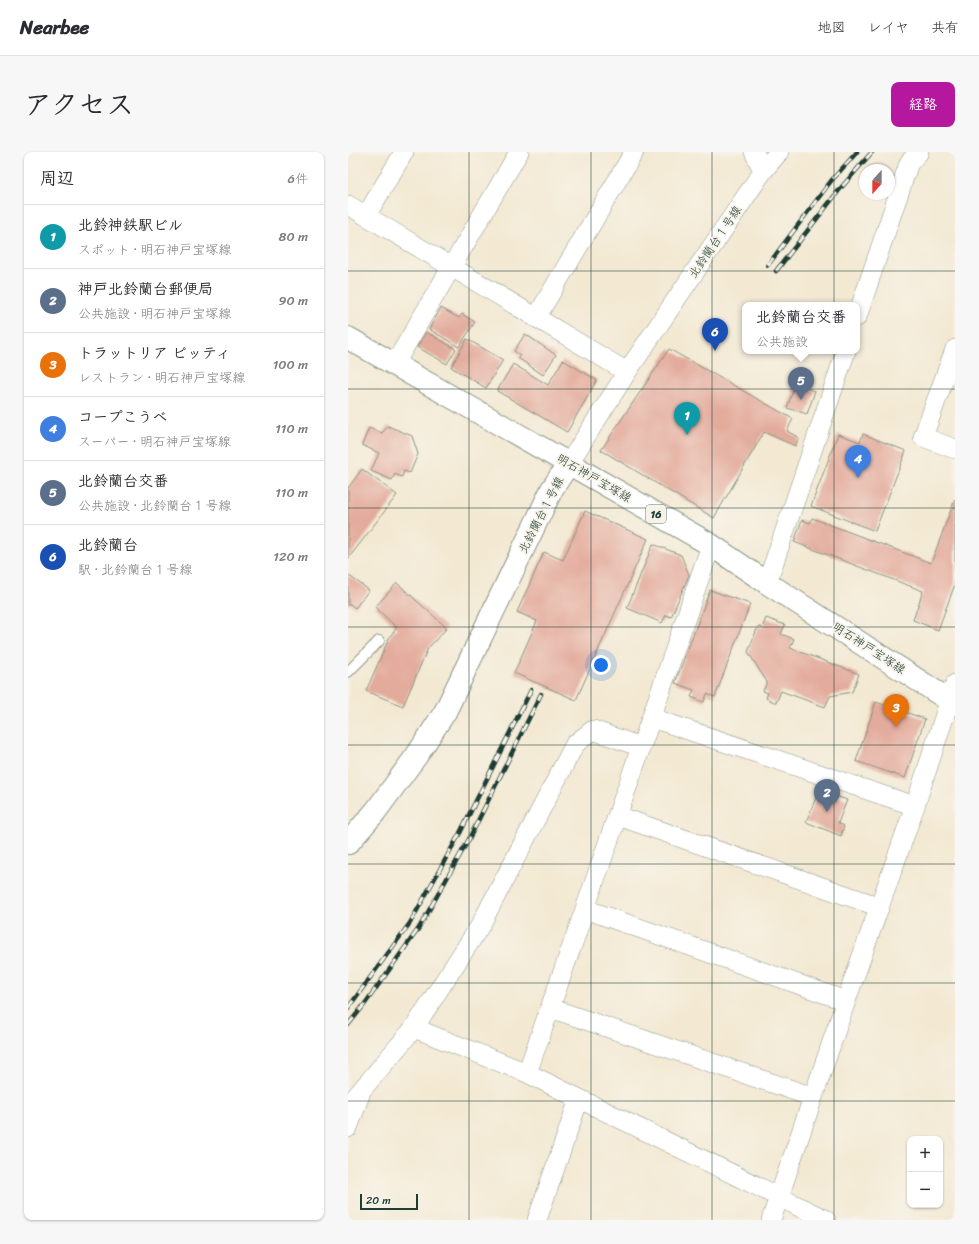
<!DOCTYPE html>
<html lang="ja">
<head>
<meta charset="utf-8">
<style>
	:root { --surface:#fff; --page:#f7f7f7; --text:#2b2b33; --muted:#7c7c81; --line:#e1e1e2; --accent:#b5179e }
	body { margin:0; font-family:Sriracha,"Klee One",sans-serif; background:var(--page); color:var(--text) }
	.controls { position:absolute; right:12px; bottom:12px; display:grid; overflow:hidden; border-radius:8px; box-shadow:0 1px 3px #0004 }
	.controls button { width:36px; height:36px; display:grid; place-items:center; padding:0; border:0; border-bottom:1px solid var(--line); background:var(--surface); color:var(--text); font:20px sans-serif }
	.compass { position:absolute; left:511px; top:12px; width:36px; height:36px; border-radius:50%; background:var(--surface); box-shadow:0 1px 3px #0004; rotate:201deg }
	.scale { position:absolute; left:12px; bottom:10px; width:58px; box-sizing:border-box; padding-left:4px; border:2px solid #1f3d34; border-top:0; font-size:11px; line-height:14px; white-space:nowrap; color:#1f3d34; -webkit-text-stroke:3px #f7f3e8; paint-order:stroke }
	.you { position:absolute; left:253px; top:513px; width:14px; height:14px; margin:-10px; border:3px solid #fff; border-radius:50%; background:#1a73e8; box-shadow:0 0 0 6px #1a73e833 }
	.badge { display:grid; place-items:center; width:26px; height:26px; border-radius:50%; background:var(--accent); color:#fff; font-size:13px; font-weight:700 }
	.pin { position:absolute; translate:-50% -33px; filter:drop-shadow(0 1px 2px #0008) }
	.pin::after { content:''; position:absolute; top:21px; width:14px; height:12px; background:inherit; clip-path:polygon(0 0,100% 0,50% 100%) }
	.popup { position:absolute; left:394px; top:150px; width:118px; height:52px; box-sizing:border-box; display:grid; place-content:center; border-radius:8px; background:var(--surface); filter:drop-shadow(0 1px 3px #0005); font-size:13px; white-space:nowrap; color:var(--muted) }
	.popup b { font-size:15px; color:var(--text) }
	.popup::after { content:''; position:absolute; left:50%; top:100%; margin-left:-8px; border:8px solid transparent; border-top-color:var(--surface) }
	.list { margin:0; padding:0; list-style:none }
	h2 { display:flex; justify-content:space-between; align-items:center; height:52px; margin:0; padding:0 16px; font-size:17px }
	h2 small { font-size:13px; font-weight:400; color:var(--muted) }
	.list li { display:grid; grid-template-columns:26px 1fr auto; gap:12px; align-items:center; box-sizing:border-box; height:64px; padding:0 16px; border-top:1px solid var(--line) }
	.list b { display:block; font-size:15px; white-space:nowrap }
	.list p { margin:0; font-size:13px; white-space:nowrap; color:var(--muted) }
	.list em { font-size:13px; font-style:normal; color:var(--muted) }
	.map { position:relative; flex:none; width:607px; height:1068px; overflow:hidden; border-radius:8px }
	header { display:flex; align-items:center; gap:24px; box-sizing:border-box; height:56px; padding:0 20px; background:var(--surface); border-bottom:1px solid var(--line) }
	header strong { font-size:19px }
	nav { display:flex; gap:22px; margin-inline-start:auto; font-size:14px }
	.intro { display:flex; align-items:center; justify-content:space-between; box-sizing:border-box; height:96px; padding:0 24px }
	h1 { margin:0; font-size:28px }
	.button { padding:10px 18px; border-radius:8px; background:var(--accent); color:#fff; font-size:14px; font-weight:700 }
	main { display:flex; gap:24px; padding:0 24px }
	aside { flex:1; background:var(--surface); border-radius:8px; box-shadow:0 1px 3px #0004 }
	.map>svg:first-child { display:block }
</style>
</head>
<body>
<header>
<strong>Nearbee</strong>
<nav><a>地図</a><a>レイヤ</a><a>共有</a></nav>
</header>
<div class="intro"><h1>アクセス</h1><a class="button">経路</a></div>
<main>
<aside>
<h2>周辺<small>6件</small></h2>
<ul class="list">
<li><span class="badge" style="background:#0f9aa8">1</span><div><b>北鈴神鉄駅ビル</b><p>スポット · 明石神戸宝塚線</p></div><em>80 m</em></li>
<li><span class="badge" style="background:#5c6f8a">2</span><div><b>神戸北鈴蘭台郵便局</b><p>公共施設 · 明石神戸宝塚線</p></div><em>90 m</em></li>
<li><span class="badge" style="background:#e8710a">3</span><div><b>トラットリア ピッティ</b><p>レストラン · 明石神戸宝塚線</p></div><em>100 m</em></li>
<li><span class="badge" style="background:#3f7fe0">4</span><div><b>コープこうべ</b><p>スーパー · 明石神戸宝塚線</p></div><em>110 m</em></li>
<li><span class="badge" style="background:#5c6f8a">5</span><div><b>北鈴蘭台交番</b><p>公共施設 · 北鈴蘭台１号線</p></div><em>110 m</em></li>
<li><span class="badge" style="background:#1a4fb4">6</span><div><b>北鈴蘭台</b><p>駅 · 北鈴蘭台１号線</p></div><em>120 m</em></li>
</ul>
</aside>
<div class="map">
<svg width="607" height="1068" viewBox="0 0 607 1068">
	<rect width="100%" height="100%" fill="#f7f3e8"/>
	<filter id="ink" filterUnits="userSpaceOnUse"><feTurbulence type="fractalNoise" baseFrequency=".025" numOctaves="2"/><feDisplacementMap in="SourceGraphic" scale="8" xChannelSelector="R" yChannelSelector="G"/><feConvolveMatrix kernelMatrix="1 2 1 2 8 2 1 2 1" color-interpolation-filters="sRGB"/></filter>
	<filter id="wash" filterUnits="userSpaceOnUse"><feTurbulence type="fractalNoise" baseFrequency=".012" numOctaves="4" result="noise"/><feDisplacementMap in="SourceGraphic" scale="16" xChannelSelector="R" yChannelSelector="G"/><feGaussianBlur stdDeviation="0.9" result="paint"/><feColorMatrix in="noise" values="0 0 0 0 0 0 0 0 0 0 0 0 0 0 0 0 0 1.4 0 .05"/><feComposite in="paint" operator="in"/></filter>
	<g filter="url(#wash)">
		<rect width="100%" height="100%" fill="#f3e9d3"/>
		<g id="blocks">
			<path fill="#e3ab9c" d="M93,156L111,166L114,162L127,170L111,195L81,177Z
				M78,180L108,197L99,212L69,195Z
				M177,182L208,203L195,223L170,206L172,203L166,199Z
				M119,187L155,208L138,236L103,215Z
				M321,197L445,267L439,279L451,286L447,294L416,280L366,366L253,298Z
				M215,208L249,228L219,280L149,239L165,212L200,233Z
				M447,233L467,239L459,262L439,256Z
				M40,274L64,284L70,302L62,321L56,319L54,325L47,322L44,328L23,319L31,301L14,293L21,276L34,281Z
				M490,282L512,290L515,282L558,299L527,379L463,354Z
				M14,317L49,343L0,407V336Z
				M607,347V432L590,478L565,468L575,439L446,390L454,368L462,371L464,366L583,411Z
				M237,359L300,387L228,548L166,521L189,469L169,460L196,400L215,408Z
				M305,392L333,403L341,423L323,465L318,463L314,471L279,456Z
				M0,423L21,438L7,456L2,452L0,454Z
				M49,431L99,476L80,496L55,554L18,539L42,484L49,476L27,455Z
				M362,438L402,452L367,545L359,542L356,550L343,545L346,538L327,531Z
				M418,466L437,473L433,482L446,487L442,496L511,522L504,540L482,544L477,555L433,539L428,551L418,546L420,541L415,539L419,530L400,500L410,474L414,476Z
				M528,550L577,567L557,626L508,609Z
				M471,638L499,648L490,671L496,674L493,684L458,670Z"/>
		</g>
	</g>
	<g filter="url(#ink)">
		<use href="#blocks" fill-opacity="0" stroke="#899384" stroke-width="1"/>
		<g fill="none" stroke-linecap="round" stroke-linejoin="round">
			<g stroke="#899384" stroke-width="12">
				<path id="service" d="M0,520L31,489"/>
			</g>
			<g stroke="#899384" stroke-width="20">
				<path id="minor" d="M415,19L431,0
					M0,53L279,220
					M18,64L56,0
					M509,165L561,11L571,0
					M188,166L286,0
					M607,197L575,285L607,297
					M46,213L171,0
					M221,311L279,220L415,19L406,0
					M419,431L498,199
					M304,566L567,654
					M270,664L532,755
					M237,757L498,849
					M202,856L465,945
					M66,876L179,921L478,1068
					M179,921L237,757L363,393
					M0,954L66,876L132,774L227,592L245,578L293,595
					M0,976L12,943
					M189,1068L231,947
					M423,1068L498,849L567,654L607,532"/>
			</g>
			<g stroke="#899384" stroke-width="24">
				<path id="tertiary" d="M0,691L27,660L69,603L97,560L204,337L221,311"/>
			</g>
			<g stroke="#899384" stroke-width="24">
				<path id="primary" d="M0,186L239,322L363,393L419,431L607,552"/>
			</g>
			<use href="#service" stroke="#fff" stroke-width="10"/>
			<use href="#minor" stroke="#fff" stroke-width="19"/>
			<use href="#tertiary" stroke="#fff" stroke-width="22"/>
			<use href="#primary" stroke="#fff" stroke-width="22"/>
			<g stroke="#1f3d34" stroke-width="4.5">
				<path id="rail" d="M420,113L483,29L509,0
					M428,119L492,37L524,0
					M0,856L62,771L112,681L183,538
					M0,873L16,853L71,776L121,687L193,542"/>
			</g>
			<use href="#rail" stroke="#f7f3e8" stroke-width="3" stroke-dasharray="9" stroke-linecap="butt"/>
		</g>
	</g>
	<path fill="none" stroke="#1f3d34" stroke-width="1" stroke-opacity="0.55" d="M121,0V1068M243,0V1068M364,0V1068M486,0V1068M0,119H607M0,237H607M0,356H607M0,475H607M0,593H607M0,712H607M0,831H607M0,949H607"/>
	<g text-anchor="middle" stroke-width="3.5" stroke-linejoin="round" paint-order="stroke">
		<rect fill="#f7f3e8" stroke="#60746a" stroke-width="1" x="298" y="353" width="20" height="18" rx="3"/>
		<g font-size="11" font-weight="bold" fill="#1f3d34">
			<text x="308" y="366">16</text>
		</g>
		<g font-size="12" fill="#1f3d34" stroke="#f7f3e8">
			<text transform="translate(367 90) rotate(-56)" y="4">北鈴蘭台１号線</text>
			<text transform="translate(246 326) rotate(30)" y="4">明石神戸宝塚線</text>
			<text transform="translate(193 363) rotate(-63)" y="4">北鈴蘭台１号線</text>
			<text transform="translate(521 496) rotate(33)" y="4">明石神戸宝塚線</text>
		</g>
	</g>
</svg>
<div class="controls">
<button>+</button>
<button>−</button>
</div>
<svg class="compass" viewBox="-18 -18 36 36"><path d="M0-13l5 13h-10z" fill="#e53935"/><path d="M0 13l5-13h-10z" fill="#7c7c81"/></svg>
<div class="scale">20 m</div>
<div class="you"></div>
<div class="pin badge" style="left:339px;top:283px;background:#0f9aa8">1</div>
<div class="pin badge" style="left:479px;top:660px;background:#5c6f8a">2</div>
<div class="pin badge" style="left:548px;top:575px;background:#e8710a">3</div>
<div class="pin badge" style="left:510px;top:326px;background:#3f7fe0">4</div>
<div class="pin badge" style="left:453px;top:248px;background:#5c6f8a">5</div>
<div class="popup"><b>北鈴蘭台交番</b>公共施設</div>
<div class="pin badge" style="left:367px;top:199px;background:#1a4fb4">6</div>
</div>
</main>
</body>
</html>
